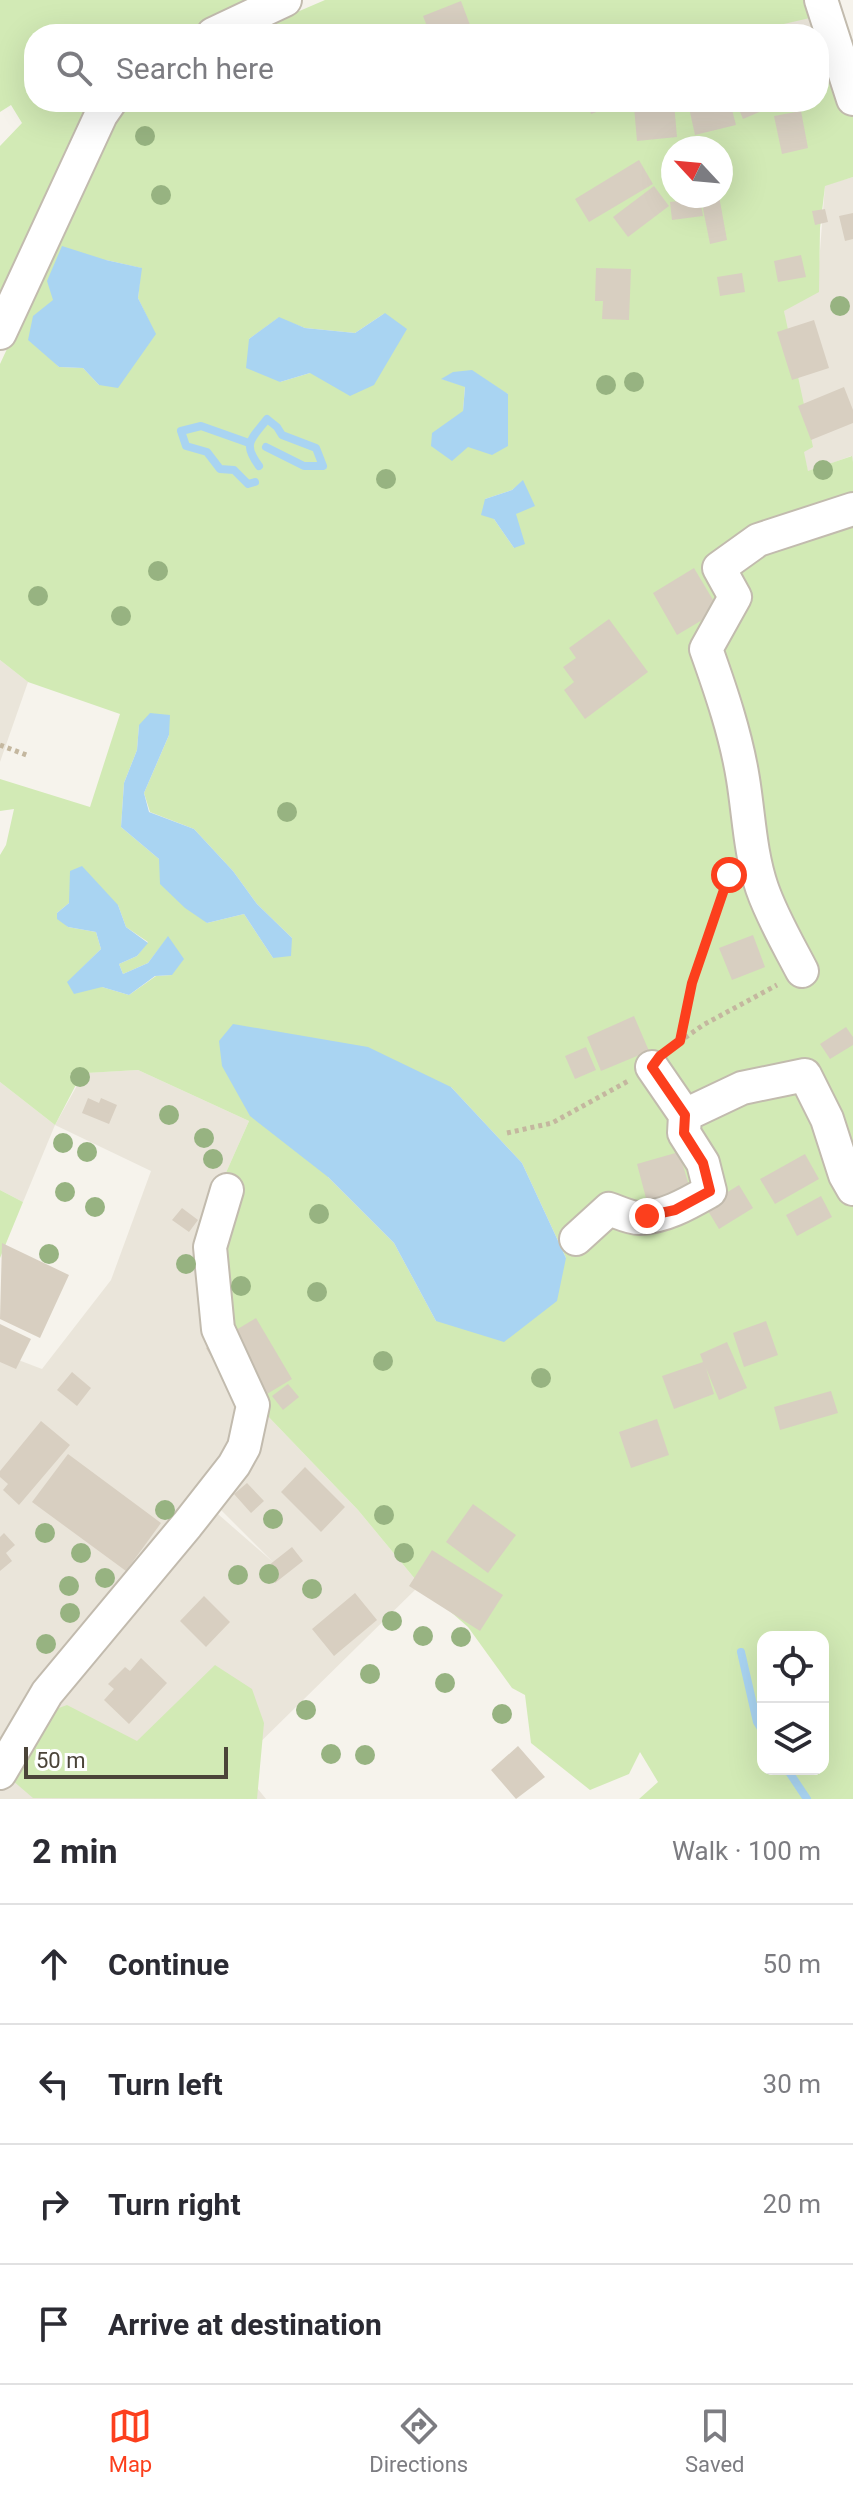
<!DOCTYPE html>
<html lang="en">
<head>
<meta charset="utf-8">
<style>
	:root { --surface:#fff; --page:#f2f2f3; --text:#2b2b33; --muted:#7c7c81; --line:#e1e1e2; --accent:#fc3f1d }
	body { margin:0; font-family:Roboto,sans-serif; background:var(--page); color:var(--text) }
	.controls { position:absolute; right:24px; bottom:24px; display:grid; overflow:hidden; border-radius:16px; box-shadow:0 8px 32px #0002 }
	.controls button { width:72px; height:72px; display:grid; place-items:center; padding:0; border:0; border-bottom:2px solid var(--line); background:var(--surface); color:var(--text); font:40px sans-serif }
	.compass { position:absolute; left:661px; top:136px; width:72px; height:72px; border-radius:50%; background:var(--surface); box-shadow:0 8px 32px #0002; rotate:296deg }
	.scale { position:absolute; left:24px; bottom:20px; width:204px; box-sizing:border-box; padding-left:8px; border:4px solid #4b4439; border-top:0; font-size:22px; line-height:28px; white-space:nowrap; color:#4b4439; -webkit-text-stroke:6px #fff; paint-order:stroke }
	.stop { position:absolute; width:24px; height:24px; margin:-18px; border:6px solid #fc3f1d; border-radius:50%; background:#fff }
	.stop.end { background:#fc3f1d; border-color:#fff; box-shadow:0 2px 8px #0008 }
	.list { margin:0; padding:0; list-style:none }
	h2 { display:flex; justify-content:space-between; align-items:center; height:104px; margin:0; padding:0 32px; font-size:34px }
	h2 small { font-size:26px; font-weight:400; color:var(--muted) }
	.list li { display:grid; grid-template-columns:52px 1fr auto; gap:24px; align-items:center; box-sizing:border-box; height:120px; padding:0 32px; border-top:2px solid var(--line) }
	.list b { display:block; font-size:30px; white-space:nowrap }
	.list em { font-size:26px; font-style:normal; color:var(--muted) }
	.icon { flex:none; width:44px; height:44px; fill:none; stroke:currentColor; stroke-width:2; stroke-linecap:round; stroke-linejoin:round }
	.map { position:relative; flex:none; width:853px; height:1799px; overflow:hidden }
	.search { position:absolute; background:var(--surface); box-shadow:0 8px 32px #0002; left:24px; right:24px; top:24px; height:88px; display:flex; align-items:center; gap:20px; box-sizing:border-box; padding:0 28px; border-radius:32px; color:var(--muted); font-size:30px }
	.sheet { height:584px; background:var(--surface) }
	nav { display:flex; justify-content:space-around; align-items:center; box-sizing:border-box; height:112px; border-top:2px solid var(--line); background:var(--surface); font-size:22px; color:var(--muted) }
	nav a { display:grid; justify-items:center; gap:4px }
	nav .on { color:var(--accent) }
	.map>svg:first-child { display:block }
</style>
</head>
<body>
<div class="map">
<svg width="853" height="1799" viewBox="0 0 853 1799">
	<rect width="100%" height="100%" fill="#f6f3ec"/>
	<path fill="#eae5da" d="M823,15L848,99L737,115L734,102H819V34H721V32Z
		M853,177V462L851,456L808,472L796,422L784,311L819,264L825,185Z
		M0,660L28,682L0,762Z
		M138,1070L249,1121L208,1213L242,1409L243,1441L0,1755V1353L42,1369L111,1280L151,1171L55,1125L23,1202L0,1190V1082L55,1125L84,1073Z
		M262,1410L358,1510L420,1585L238,1764L266,1799H0V1783L47,1701L211,1508L273,1562L214,1503Z"/>
	<path fill="#d2eab5" fill-rule="evenodd" d="M0,0H272L194,34H34V102H94L0,311V146L22,123L11,105L0,112Z
		M325,0H816L823,15L753,31L750,34H246Z
		M832,50L853,115V177L825,186L820,228L819,292L784,311L813,447L804,452L808,471L852,456L853,462V1799H639L658,1782L640,1752L629,1774L590,1790L531,1743L525,1695L512,1688L468,1627L420,1585L358,1510L262,1410L227,1330L208,1213L249,1121L138,1070L69,1074L80,1077L55,1125L0,1082V855L6,845L14,809L0,811V779L90,807L120,714L28,682L0,660V364L71,211L104,131L126,102H756L767,109L771,102H819V52ZM673,148H721V196H673ZM106,260L141,268L138,298L155,334L99,385L83,368L59,367L46,354L34,316ZM385,313L310,373L280,382L249,339L278,318L305,328L355,333ZM453,373L508,394L463,411L465,386L442,379ZM523,481L516,514L514,548L494,519L485,499L512,490ZM139,725L169,735L144,793L150,812L194,829L233,871L257,904L292,938L273,958L244,914L207,923L159,859L121,827L124,783L137,750ZM69,903L118,905L126,927L148,942L137,956L119,964L123,974L148,963L168,937L172,975L156,976L129,995L102,987L68,982L101,949L96,932L68,927L57,913ZM451,1087L522,1163L566,1258L436,1321L394,1243L328,1177ZM763,1637H823V1769H763Z
		M0,1190L23,1202L0,1258Z
		M215,1665L252,1689L264,1723L257,1799L33,1798L12,1780L40,1715L67,1705L137,1741Z"/>
	<path fill="#a9d4f2" d="M62,246L106,260L142,268L138,298L156,334L118,388L99,385L83,368L59,367L28,340L33,316L53,300L47,281Z
		M385,313L407,329L374,385L350,396L310,373L280,382L246,368L249,339L279,317L305,328L355,333Z
		M472,370L508,394V446L492,455L468,447L452,461L431,446L432,433L463,411L465,387L441,379L453,372Z
		M523,480L535,506L516,514L525,544L514,548L494,519L481,515L485,499L512,490Z
		M150,713L170,715L169,735L144,793L149,812L194,829L233,871L257,904L292,938L291,956L273,958L244,914L207,923L185,908L160,884L159,859L121,827L124,783L137,750L139,725Z
		M82,866L118,905L126,927L148,943L137,956L119,964L123,974L148,963L168,936L184,959L172,975L155,976L129,995L102,987L74,994L67,982L101,949L96,932L68,927L57,919V913L69,903L70,871Z
		M233,1024L368,1047L451,1087L522,1163L566,1258L557,1301L504,1342L436,1321L394,1243L328,1177L250,1116L222,1066L219,1041Z"/>
	<g fill="none" stroke-linecap="round" stroke-linejoin="round">
		<path stroke="#a9d4f2" stroke-width="8" d="M249,443L201,426L181,431L186,446L207,452L220,469L234,470L248,484L255,482
			M259,466C242,443 251,440 267,419L277,427L282,435L316,448L323,466H304L266,447
			M741,1652L757,1722L763,1732
			M787,1769L807,1799"/>
	</g>
	<path fill="#d8cfc1" d="M461,1L470,25L447,34H430L423,16Z
		M588,102H615L616,105L591,114Z
		M730,102L736,125L695,135L688,103Z
		M736,102H775L776,105L743,119Z
		M674,103L677,137L637,141L634,107Z
		M801,111L808,148L782,154L774,116Z
		M639,160L653,184L589,222L575,199Z
		M654,186L669,206L628,237L613,217Z
		M719,196L727,240L710,244L701,199Z
		M700,198L703,216L672,220L670,202Z
		M825,209L828,222L815,225L812,211Z
		M853,213V239L845,241L839,216Z
		M801,255L806,277L778,282L774,261Z
		M596,268L631,269L629,320L602,319L603,301H595Z
		M742,273L745,292L720,296L717,277Z
		M814,320L829,368L792,380L777,332Z
		M844,387L853,410V423L811,440L798,406Z
		M694,568L719,610L677,635L653,593Z
		M609,619L648,672L585,719L564,690L574,682L563,667L576,658L569,648Z
		M753,935L765,967L732,980L719,948Z
		M634,1016L649,1051L601,1071L587,1037Z
		M846,1027L853,1037V1045L830,1059L820,1044Z
		M586,1047L596,1070L575,1079L565,1056Z
		M88,1098L99,1103L101,1098L117,1105L109,1124L82,1113Z
		M679,1152L690,1189L647,1202L637,1164Z
		M805,1154L819,1179L775,1204L760,1179Z
		M739,1185L753,1208L719,1229L705,1206Z
		M821,1196L832,1217L797,1236L786,1215Z
		M182,1208L198,1220L189,1232L172,1220Z
		M2,1243L69,1275L40,1338L0,1319Z
		M256,1318L292,1379L242,1409L206,1348Z
		M766,1321L778,1355L744,1367L733,1333Z
		M0,1324L31,1339L16,1369L0,1362Z
		M727,1342L747,1388L719,1400L706,1368L714,1394L674,1409L662,1376L703,1362L700,1354Z
		M72,1372L91,1388L77,1406L57,1390Z
		M288,1384L299,1397L283,1410L272,1396Z
		M831,1391L838,1413L780,1430L774,1407Z
		M657,1419L669,1455L631,1468L619,1432Z
		M41,1421L70,1445L19,1505L3,1490L8,1484L0,1477V1471Z
		M68,1454L161,1523L126,1571L32,1502Z
		M305,1467L345,1507L321,1532L281,1492Z
		M247,1483L264,1501L251,1513L234,1494Z
		M473,1504L516,1535L488,1573L446,1542Z
		M4,1533L15,1545L6,1553L12,1561L0,1571V1537Z
		M292,1547L303,1561L275,1583L264,1569Z
		M432,1550L503,1595L480,1631L409,1586Z
		M355,1593L377,1620L334,1656L312,1629Z
		M204,1596L230,1622L206,1647L180,1621Z
		M141,1658L167,1683L129,1724L104,1700L114,1689L108,1684L125,1667L130,1671Z
		M518,1746L545,1777L516,1799L491,1770Z"/>
	<g fill="none" stroke-linecap="round" stroke-linejoin="round">
		<g stroke="#c2bbae" stroke-width="36">
			<path id="street" d="M821,0L853,99
				M213,34L285,0
				M0,333L101,115L110,102
				M802,971C788,944 772,917 762,888C750,853 749,816 743,779C736,735 721,691 706,649L735,597L719,568L758,540L853,509
				M652,1067L685,1115L742,1088L805,1075L827,1119L845,1175L853,1189
				M576,1239L609,1209C618,1212 630,1218 639,1218C665,1217 687,1204 710,1191L703,1163L684,1133L685,1115
				M0,1773L47,1693L187,1525L234,1465L244,1447L253,1405L218,1329L210,1247L227,1190"/>
		</g>
		<path stroke="#c4b79f" stroke-width="5" stroke-dasharray="4 4" stroke-linecap="butt" d="M0,745L29,756
			M680,1040L692,983L728,877
			M672,1047L703,1025L777,985
			M507,1133L552,1123L630,1080"/>
		<use href="#street" stroke="#fff" stroke-width="32"/>
	</g>
	<g fill="#97b381">
		<circle cx="145" cy="136" r="10"/>
		<circle cx="161" cy="195" r="10"/>
		<circle cx="840" cy="306" r="10"/>
		<circle cx="634" cy="382" r="10"/>
		<circle cx="606" cy="385" r="10"/>
		<circle cx="823" cy="470" r="10"/>
		<circle cx="386" cy="479" r="10"/>
		<circle cx="158" cy="571" r="10"/>
		<circle cx="38" cy="596" r="10"/>
		<circle cx="121" cy="616" r="10"/>
		<circle cx="287" cy="812" r="10"/>
		<circle cx="80" cy="1077" r="10"/>
		<circle cx="169" cy="1115" r="10"/>
		<circle cx="204" cy="1138" r="10"/>
		<circle cx="63" cy="1143" r="10"/>
		<circle cx="87" cy="1152" r="10"/>
		<circle cx="213" cy="1159" r="10"/>
		<circle cx="65" cy="1192" r="10"/>
		<circle cx="95" cy="1207" r="10"/>
		<circle cx="319" cy="1214" r="10"/>
		<circle cx="49" cy="1254" r="10"/>
		<circle cx="186" cy="1264" r="10"/>
		<circle cx="241" cy="1286" r="10"/>
		<circle cx="317" cy="1292" r="10"/>
		<circle cx="383" cy="1361" r="10"/>
		<circle cx="541" cy="1378" r="10"/>
		<circle cx="165" cy="1510" r="10"/>
		<circle cx="384" cy="1515" r="10"/>
		<circle cx="273" cy="1519" r="10"/>
		<circle cx="45" cy="1533" r="10"/>
		<circle cx="81" cy="1553" r="10"/>
		<circle cx="404" cy="1553" r="10"/>
		<circle cx="269" cy="1574" r="10"/>
		<circle cx="238" cy="1575" r="10"/>
		<circle cx="105" cy="1578" r="10"/>
		<circle cx="69" cy="1586" r="10"/>
		<circle cx="312" cy="1589" r="10"/>
		<circle cx="70" cy="1613" r="10"/>
		<circle cx="392" cy="1621" r="10"/>
		<circle cx="423" cy="1636" r="10"/>
		<circle cx="461" cy="1637" r="10"/>
		<circle cx="46" cy="1644" r="10"/>
		<circle cx="370" cy="1674" r="10"/>
		<circle cx="445" cy="1683" r="10"/>
		<circle cx="306" cy="1710" r="10"/>
		<circle cx="502" cy="1714" r="10"/>
		<circle cx="331" cy="1754" r="10"/>
		<circle cx="365" cy="1755" r="10"/>
	</g>
	<g fill="none" stroke-linecap="round" stroke-linejoin="round">
		<path stroke="#fc3f1d" stroke-width="10" d="M647,1216L675,1210L710,1191L703,1163L684,1133L685,1115L652,1067L660,1056L680,1041L692,983L729,875"/>
	</g>
</svg>
<div class="controls">
<button><svg class="icon" aria-label="locate" viewBox="0 0 24 24"><circle cx="12" cy="12" r="6"/><path d="M12 2v4M12 18v4M2 12h4M18 12h4"/></svg></button>
<button><svg class="icon" aria-label="layers" viewBox="0 0 24 24"><path d="M12 4l9 5-9 5-9-5zM3 14l9 5 9-5"/></svg></button>
</div>
<svg class="compass" viewBox="-18 -18 36 36"><path d="M0-13l5 13h-10z" fill="#e53935"/><path d="M0 13l5-13h-10z" fill="#7c7c81"/></svg>
<div class="scale">50 m</div>
<div class="stop" style="left:729px;top:875px"></div>
<div class="stop end" style="left:647px;top:1216px"></div>
<div class="search"><svg class="icon" aria-label="search" viewBox="0 0 24 24"><circle cx="10" cy="10" r="6"/><path d="M15 15l6 6"/></svg>Search here</div>
</div>
<section class="sheet">
<h2>2 min<small>Walk · 100 m</small></h2>
<ul class="list">
<li><svg class="icon" aria-label="ahead" viewBox="0 0 24 24"><path d="M12 20V5M6 11l6-6 6 6"/></svg><div><b>Continue</b></div><em>50 m</em></li>
<li><svg class="icon" aria-label="left" viewBox="0 0 24 24"><path d="M17 20v-9H6M10 6l-5 5 5 5"/></svg><div><b>Turn left</b></div><em>30 m</em></li>
<li><svg class="icon" aria-label="right" viewBox="0 0 24 24"><path d="M7 20v-9h11M14 6l5 5-5 5"/></svg><div><b>Turn right</b></div><em>20 m</em></li>
<li><svg class="icon" aria-label="arrive" viewBox="0 0 24 24"><path d="M6 21V4h12l-3 4 3 4H6"/></svg><div><b>Arrive at destination</b></div></li>
</ul>
</section>
<nav>
<a class="on"><svg class="icon" aria-label="map" viewBox="0 0 24 24"><path d="M3 6l6-2 6 2 6-2v14l-6 2-6-2-6 2zM9 4v14M15 6v14"/></svg>Map</a>
<a><svg class="icon" aria-label="directions" viewBox="0 0 24 24"><path d="M12 3l9 9-9 9-9-9zM9 14v-3h6M13 9l2 2-2 2"/></svg>Directions</a>
<a><svg class="icon" aria-label="saved" viewBox="0 0 24 24"><path d="M7 4h10v16l-5-4-5 4z"/></svg>Saved</a>
</nav>
</body>
</html>
